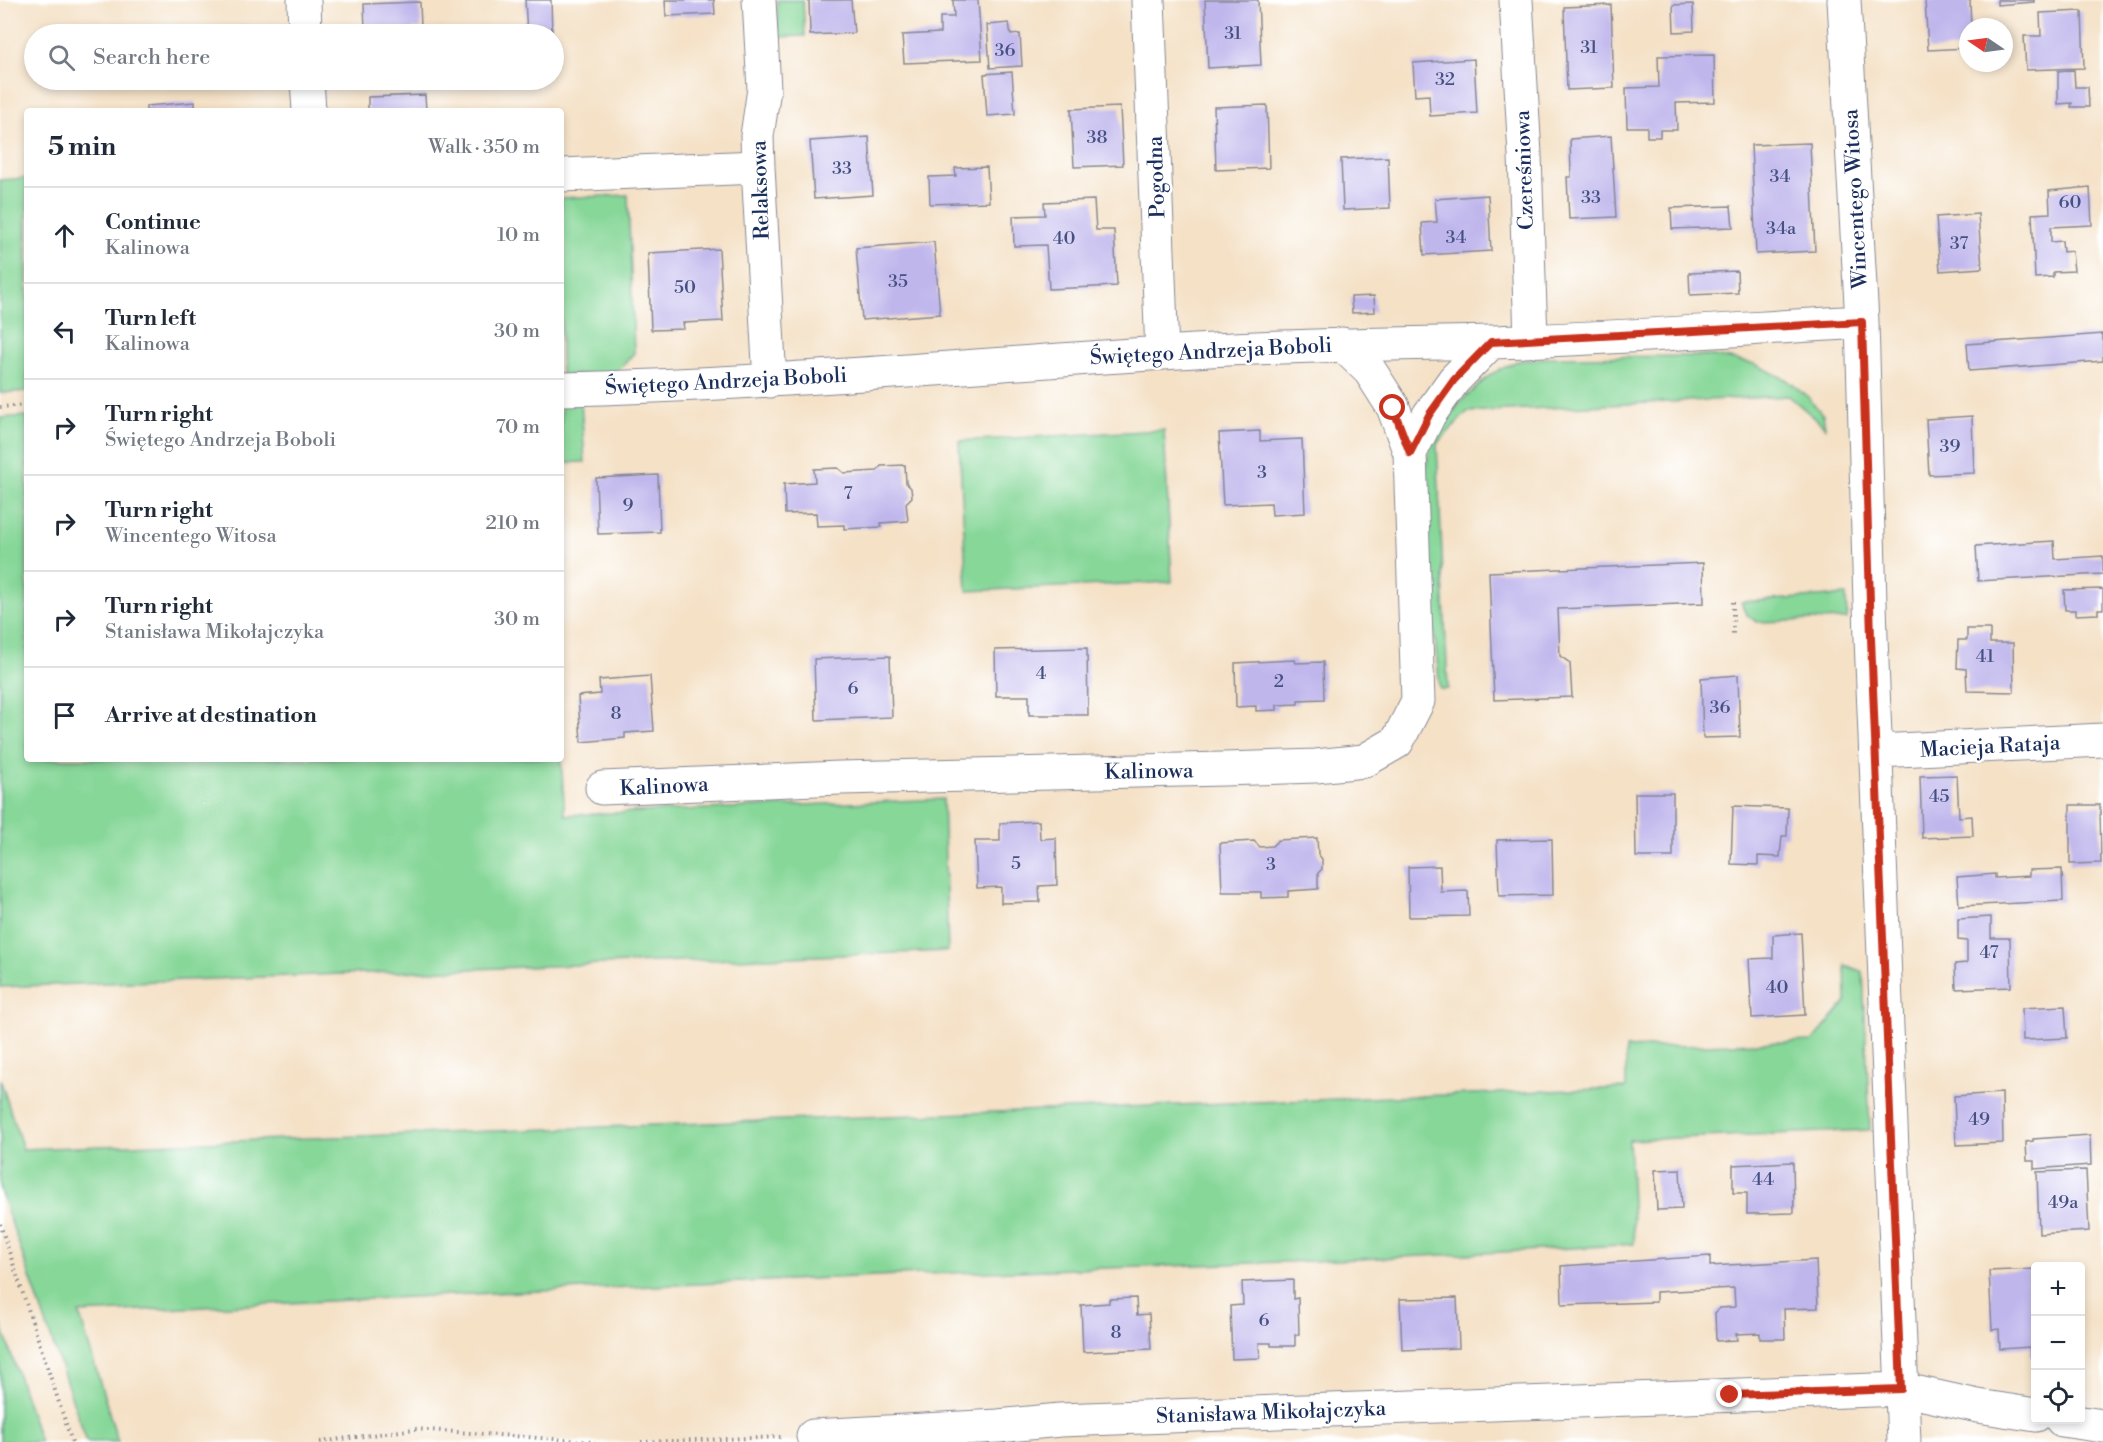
<!DOCTYPE html>
<html lang="en">
<head>
<meta charset="utf-8">
<style>
	:root { --surface:#fff; --page:#f2f2f3; --text:#1f2937; --muted:#747a83; --line:#e0e1e3 }
	body { margin:0; font-family:"Libre Bodoni",serif; background:var(--page); color:var(--text) }
	.controls { position:absolute; right:18px; bottom:18px; display:grid; overflow:hidden; border-radius:6px; box-shadow:0 3px 9px #0003 }
	.controls button { width:54px; height:54px; display:grid; place-items:center; padding:0; border:0; border-bottom:2px solid var(--line); background:var(--surface); color:var(--text); font:30px sans-serif }
	.compass { position:absolute; left:1959px; top:18px; width:54px; height:54px; border-radius:50%; background:var(--surface); box-shadow:0 3px 9px #0003; rotate:283deg }
	.stop { position:absolute; width:18px; height:18px; margin:-14px; border:4px solid #c8321e; border-radius:50%; background:#fff }
	.stop.end { background:#c8321e; border-color:#fff; box-shadow:0 2px 6px #0008 }
	.list { margin:0; padding:0; list-style:none }
	h2 { display:flex; justify-content:space-between; align-items:center; height:78px; margin:0; padding:0 24px; font-size:26px }
	h2 small { font-size:20px; font-weight:400; color:var(--muted) }
	.list li { display:grid; grid-template-columns:39px 1fr auto; gap:18px; align-items:center; box-sizing:border-box; height:96px; padding:0 24px; border-top:2px solid var(--line) }
	.list b { display:block; font-size:22px; white-space:nowrap }
	.list p { margin:0; font-size:20px; white-space:nowrap; color:var(--muted) }
	.list em { font-size:20px; font-style:normal; color:var(--muted) }
	.icon { flex:none; width:33px; height:33px; fill:none; stroke:currentColor; stroke-width:2; stroke-linecap:round; stroke-linejoin:round }
	.map { position:relative; flex:none; width:2103px; height:1442px; overflow:hidden }
	.search { position:absolute; background:var(--surface); box-shadow:0 3px 9px #0003; left:24px; top:24px; width:540px; height:66px; display:flex; align-items:center; gap:15px; box-sizing:border-box; padding:0 21px; border-radius:33px; color:var(--muted); font-size:22px }
	.panel { position:absolute; background:var(--surface); box-shadow:0 3px 9px #0003; left:24px; top:108px; width:540px; height:654px; border-radius:6px }
	.map>svg:first-child { display:block }
</style>
</head>
<body>
<div class="map">
<svg width="2103" height="1442" viewBox="0 0 2103 1442">
	<rect width="100%" height="100%" fill="#fff"/>
	<filter id="ink" filterUnits="userSpaceOnUse"><feTurbulence type="fractalNoise" baseFrequency=".0167" numOctaves="2"/><feDisplacementMap in="SourceGraphic" scale="12" xChannelSelector="R" yChannelSelector="G"/><feConvolveMatrix kernelMatrix="1 2 1 2 8 2 1 2 1" color-interpolation-filters="sRGB"/></filter>
	<filter id="wash" filterUnits="userSpaceOnUse"><feTurbulence type="fractalNoise" baseFrequency=".008" numOctaves="4" result="noise"/><feDisplacementMap in="SourceGraphic" scale="24" xChannelSelector="R" yChannelSelector="G"/><feGaussianBlur stdDeviation="1.35" result="paint"/><feColorMatrix in="noise" values="0 0 0 0 0 0 0 0 0 0 0 0 0 0 0 0 0 1.4 0 .05"/><feComposite in="paint" operator="in"/></filter>
	<g filter="url(#wash)">
		<rect width="100%" height="100%" fill="#f4e1c6"/>
		<path fill="#86d798" stroke="#50837b" stroke-width="1.5" d="M777,0H803L805,36L778,37Z
			M27,178V391L0,393V180Z
			M628,195L634,353L616,373L561,375V198Z
			M1714,356L1755,364L1787,380L1807,396L1823,415L1825,427L1789,396L1467,412L1437,444L1448,689H1440L1428,571L1424,479L1430,444L1458,404L1491,374L1517,361L1553,357Z
			M561,403H581L585,462L561,463Z
			M27,416V759L561,758L565,815L943,799L948,951L0,987V418Z
			M1164,430L1172,582L967,591L959,441Z
			M1846,595L1847,619L1757,622L1746,614L1741,602Z
			M1845,965L1863,972L1870,1130L1629,1140L1634,1244C1389,1261 1144,1266 899,1275C626,1286 352,1300 79,1313L118,1442H87L0,1190V1079L23,1149L1626,1088V1048L1813,1041L1846,1002Z
			M0,1320L40,1442H0Z"/>
		<g id="blocks">
			<path fill="#bfb6ec" d="M525,0H551L552,34H527Z
				M665,0H714L715,14L666,16Z
				M809,0H851L854,33L810,35Z
				M953,0H978L982,60L904,63L902,35L940,33V17H954Z
				M1205,0H1258L1261,65L1208,68Z
				M1925,0H1970L1971,27H1968V48L1928,50Z
				M1997,0H2034V2L1997,5Z
				M420,2L421,28H413V34H351V31L365,30L364,4Z
				M1693,4L1694,31L1674,32L1673,5Z
				M1611,5L1614,88L1567,90L1564,7Z
				M2082,11L2084,68L2026,70L2024,36H2041L2040,13Z
				M1009,23L1011,35L1020,34L1022,66L990,68L987,25Z
				M259,26V34H190V29Z
				M1714,55L1715,102L1676,103L1677,130H1660V137H1647V127H1627L1626,88L1659,87L1658,56Z
				M1474,59L1477,113L1430,116L1429,95L1415,96L1413,63Z
				M2074,70L2075,87H2088L2089,107H2071L2072,103L2058,104V71Z
				M1012,72L1015,114L987,116L984,74Z
				M425,95L426,111H368V97Z
				M195,102V111H146V106Z
				M1267,105L1269,168L1216,170L1214,107Z
				M1120,107L1123,165L1074,167L1071,109Z
				M1611,136L1616,217L1569,219L1567,177H1571L1570,139Z
				M869,137L873,195L814,199L810,141Z
				M1810,143L1815,251L1756,254L1751,145Z
				M1388,157L1390,208L1343,210L1341,159Z
				M987,167L989,202L930,204L929,177L956,176L955,168Z
				M2090,187L2092,225L2051,227V242L2062,241L2063,252L2072,251L2074,271L2053,272V277L2035,278L2032,214L2050,213L2049,191Z
				M1488,195L1491,251L1424,255L1422,223L1437,222L1435,199Z
				M1094,200L1096,230H1114L1117,286L1049,289L1046,245L1014,246L1013,216L1045,215L1044,202Z
				M1731,206L1733,227L1672,229L1671,208Z
				M1978,214L1982,268L1940,271L1936,217Z
				M934,242L940,314L862,320L856,248Z
				M719,249L723,321L683,323L684,329L651,330L648,253Z
				M1737,271L1738,293L1690,295L1689,273Z
				M1374,296L1375,312L1352,313L1351,297Z
				M2103,334V361L1969,371L1967,344Z
				M1972,416L1974,473L1929,475L1926,419Z
				M1260,431V441L1302,439L1305,513L1272,515L1271,503L1223,505L1219,433Z
				M905,465L906,483L911,488L912,497L906,503L908,521L881,523V527L844,529V525L817,526L816,513L785,514L784,484L815,482L814,469L838,468L844,473L877,471L881,466Z
				M658,475L660,532L598,534L596,478Z
				M2054,541L2055,559L2103,556V574L1978,581L1976,546Z
				M1703,563L1704,603L1558,609L1560,656L1570,663L1572,697L1494,700L1489,572Z
				M2103,589V609H2098V614L2075,615V610H2065L2064,590Z
				M1967,629H1990V643H2013L2014,692L1967,691L1966,669L1957,668L1958,640H1967Z
				M1087,648L1088,715H1029V696H996L995,650Z
				M890,656L892,717L816,720L814,659Z
				M1295,660L1296,663L1323,662L1324,699L1298,700V704L1277,705V710L1256,711V706L1236,707L1235,663Z
				M1738,675L1740,737L1703,738L1701,678Z
				M650,676L654,731L625,733V738L581,742L578,696L600,694L599,680Z
				M1957,775L1959,817L1972,816L1973,836L1922,838L1920,776Z
				M1635,793H1673V857H1636Z
				M2070,805H2100L2101,863L2070,864Z
				M1733,806L1788,808L1787,836H1782L1780,857L1758,856V865L1731,864Z
				M1039,821L1040,839L1056,838L1057,885L1039,886L1040,902L1001,903V887L977,888L975,841H1000V823Z
				M1317,838L1318,854L1322,859V869L1318,873V889L1288,891V897L1261,898V892H1222L1220,843L1254,841L1260,847L1272,846L1278,840Z
				M1552,839L1553,895L1499,896L1497,840Z
				M1440,866L1441,892L1468,891L1469,916L1409,917L1408,867Z
				M2062,869L2063,901L1959,906L1957,877L1995,874V878L2029,876V870Z
				M1991,917V938H2010L2011,987L1956,989L1955,964L1967,963V941L1958,940V919Z
				M1801,933L1805,1015L1752,1018L1749,959L1773,958V935Z
				M2065,1006L2067,1038L2023,1040L2022,1008Z
				M2002,1093L2003,1143L1956,1145L1954,1096Z
				M2090,1135L2091,1165L2034,1169V1161H2027L2026,1142L2033,1141V1139Z
				M1793,1162L1794,1213L1747,1214V1193H1733V1165Z
				M1680,1169L1682,1209L1657,1210L1655,1170Z
				M2086,1170L2089,1231L2039,1234L2037,1172Z
				M1710,1256V1266L1816,1260L1818,1308L1784,1309L1785,1339H1760V1333L1736,1334L1737,1340L1716,1341L1715,1313L1720,1308L1735,1307L1734,1288L1656,1292V1302L1562,1305L1561,1266Z
				M2036,1269V1356L2031,1357V1347L2000,1349L1999,1329L1992,1330L1989,1271Z
				M1293,1280V1299L1298,1298L1299,1335H1295V1346H1271V1343H1259L1260,1358L1232,1359L1230,1306L1243,1305L1242,1282Z
				M1136,1298L1137,1315L1149,1314L1151,1349L1083,1352L1081,1305L1109,1303V1299Z
				M1457,1298L1459,1348L1402,1350L1400,1299Z"/>
		</g>
	</g>
	<g filter="url(#ink)">
		<use href="#blocks" fill-opacity="0" stroke="#888892" stroke-width="1.5"/>
		<g fill="none" stroke-linecap="round" stroke-linejoin="round">
			<g stroke="#888892" stroke-width="35">
				<path id="street" d="M304,0L305,34
					M759,0L764,89L757,136L758,167L770,381
					M1148,0L1162,353
					M1516,0L1525,155L1531,340
					M1844,0L1862,322L1871,638L1904,1442
					M307,80L309,111
					M561,175L758,167
					M1342,344L1370,371L1393,407L1410,453
					M561,389C773,384 984,364 1195,351C1293,345 1391,344 1490,342C1614,339 1738,329 1862,322
					M1877,751L2103,740
					M602,788L840,778L1224,769L1316,766L1364,761L1397,742L1418,701L1410,453L1429,415L1454,380L1491,342
					M2062,1420L2103,1426
					M813,1436L998,1426L1060,1420L1901,1389L1978,1406L2036,1415"/>
			</g>
			<path stroke="#888892" stroke-width="4" stroke-dasharray="1.5 4.5" stroke-linecap="butt" d="M0,407L27,405
				M1733,602V636
				M0,1224L72,1442
				M320,1442L415,1429L595,1442
				M641,1442L781,1437"/>
			<use href="#street" stroke="#fff" stroke-width="33"/>
		</g>
	</g>
	<g fill="none" stroke-linecap="round" stroke-linejoin="round" filter="url(#ink)">
		<path stroke="#c8321e" stroke-width="8" d="M1393,408L1410,453L1429,415L1454,380L1491,342L1862,322L1871,638L1901,1389L1730,1395"/>
	</g>
	<g text-anchor="middle" stroke-width="5" stroke-linejoin="round" paint-order="stroke">
		<g font-size="18" fill="#445182">
			<text x="1233" y="39">31</text>
			<text x="1589" y="53">31</text>
			<text x="1005" y="56">36</text>
			<text x="1445" y="85">32</text>
			<text x="1097" y="143">38</text>
			<text x="842" y="174">33</text>
			<text x="1780" y="182">34</text>
			<text x="1591" y="203">33</text>
			<text x="2070" y="208">60</text>
			<text x="1781" y="234">34a</text>
			<text x="1456" y="243">34</text>
			<text x="1064" y="244">40</text>
			<text x="1959" y="249">37</text>
			<text x="898" y="287">35</text>
			<text x="685" y="293">50</text>
			<text x="1950" y="452">39</text>
			<text x="1262" y="478">3</text>
			<text x="848" y="499">7</text>
			<text x="628" y="511">9</text>
			<text x="1985" y="662">41</text>
			<text x="1041" y="679">4</text>
			<text x="1279" y="687">2</text>
			<text x="853" y="694">6</text>
			<text x="1720" y="713">36</text>
			<text x="616" y="719">8</text>
			<text x="1939" y="802">45</text>
			<text x="1016" y="869">5</text>
			<text x="1271" y="870">3</text>
			<text x="1989" y="958">47</text>
			<text x="1777" y="993">40</text>
			<text x="1979" y="1125">49</text>
			<text x="1763" y="1185">44</text>
			<text x="2063" y="1208">49a</text>
			<text x="1264" y="1326">6</text>
			<text x="1116" y="1338">8</text>
		</g>
		<g font-size="21" fill="#1b2f5e" stroke="#fff">
			<text transform="translate(1524 170) rotate(-92)" y="7">Czereśniowa</text>
			<text transform="translate(1156 177) rotate(-92)" y="7">Pogodna</text>
			<text transform="translate(760 190) rotate(-92)" y="7">Relaksowa</text>
			<text transform="translate(1855 199) rotate(-93)" y="7">Wincentego Witosa</text>
			<text transform="translate(1211 351) rotate(-3)" y="7">Świętego Andrzeja Boboli</text>
			<text transform="translate(726 381) rotate(-3)" y="7">Świętego Andrzeja Boboli</text>
			<text transform="translate(1990 746) rotate(-3)" y="7">Macieja Rataja</text>
			<text transform="translate(1149 771) rotate(-1)" y="7">Kalinowa</text>
			<text transform="translate(664 786) rotate(-3)" y="7">Kalinowa</text>
			<text transform="translate(1271 1412) rotate(-2)" y="7">Stanisława Mikołajczyka</text>
		</g>
	</g>
</svg>
<div class="controls">
<button>+</button>
<button>−</button>
<button><svg class="icon" aria-label="locate" viewBox="0 0 24 24"><circle cx="12" cy="12" r="6"/><path d="M12 2v4M12 18v4M2 12h4M18 12h4"/></svg></button>
</div>
<svg class="compass" viewBox="-18 -18 36 36"><path d="M0-13l5 13h-10z" fill="#e53935"/><path d="M0 13l5-13h-10z" fill="#747a83"/></svg>
<div class="stop" style="left:1393px;top:408px"></div>
<div class="stop end" style="left:1730px;top:1395px"></div>
<div class="search"><svg class="icon" aria-label="search" viewBox="0 0 24 24"><circle cx="10" cy="10" r="6"/><path d="M15 15l6 6"/></svg>Search here</div>
<section class="panel">
<h2>5 min<small>Walk · 350 m</small></h2>
<ul class="list">
<li><svg class="icon" aria-label="ahead" viewBox="0 0 24 24"><path d="M12 20V5M6 11l6-6 6 6"/></svg><div><b>Continue</b><p>Kalinowa</p></div><em>10 m</em></li>
<li><svg class="icon" aria-label="left" viewBox="0 0 24 24"><path d="M17 20v-9H6M10 6l-5 5 5 5"/></svg><div><b>Turn left</b><p>Kalinowa</p></div><em>30 m</em></li>
<li><svg class="icon" aria-label="right" viewBox="0 0 24 24"><path d="M7 20v-9h11M14 6l5 5-5 5"/></svg><div><b>Turn right</b><p>Świętego Andrzeja Boboli</p></div><em>70 m</em></li>
<li><svg class="icon" aria-label="right" viewBox="0 0 24 24"><path d="M7 20v-9h11M14 6l5 5-5 5"/></svg><div><b>Turn right</b><p>Wincentego Witosa</p></div><em>210 m</em></li>
<li><svg class="icon" aria-label="right" viewBox="0 0 24 24"><path d="M7 20v-9h11M14 6l5 5-5 5"/></svg><div><b>Turn right</b><p>Stanisława Mikołajczyka</p></div><em>30 m</em></li>
<li><svg class="icon" aria-label="arrive" viewBox="0 0 24 24"><path d="M6 21V4h12l-3 4 3 4H6"/></svg><div><b>Arrive at destination</b></div></li>
</ul>
</section>
</div>
</body>
</html>
